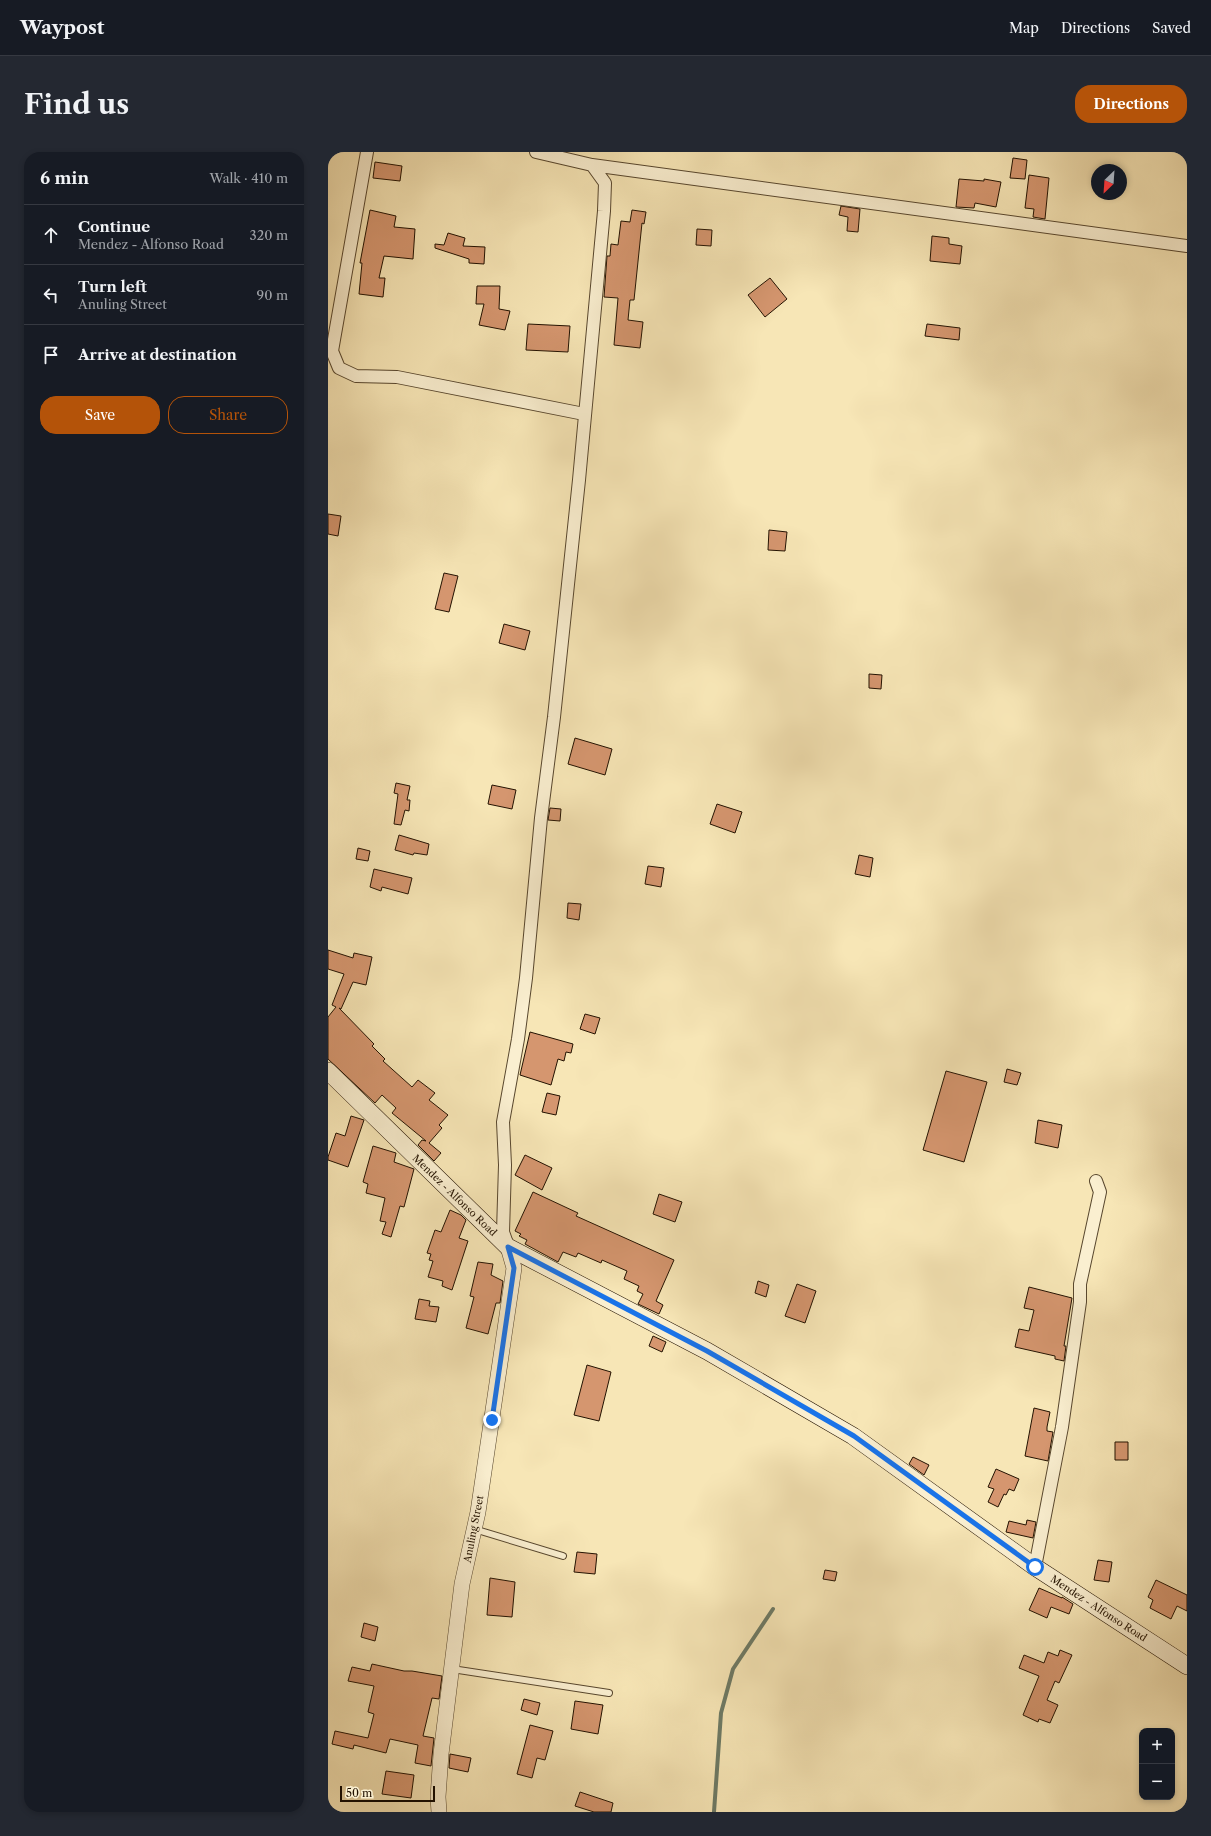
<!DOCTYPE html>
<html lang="en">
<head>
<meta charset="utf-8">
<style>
	:root { --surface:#171b24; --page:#242831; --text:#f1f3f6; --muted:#9ea1a6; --line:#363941; --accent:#b45309 }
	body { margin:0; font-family:"Libre Caslon Text",serif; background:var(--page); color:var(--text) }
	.controls { position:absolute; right:12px; bottom:12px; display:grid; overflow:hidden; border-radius:8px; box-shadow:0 2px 6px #0003 }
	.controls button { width:36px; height:36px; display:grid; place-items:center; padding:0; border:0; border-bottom:1px solid var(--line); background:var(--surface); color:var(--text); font:20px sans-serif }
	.compass { position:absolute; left:763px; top:12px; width:36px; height:36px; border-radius:50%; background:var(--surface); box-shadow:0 2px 6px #0003; rotate:205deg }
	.scale { position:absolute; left:12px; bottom:10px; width:95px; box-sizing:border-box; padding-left:4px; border:2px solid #231201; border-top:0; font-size:11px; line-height:14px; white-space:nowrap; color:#231201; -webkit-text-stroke:3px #faefd0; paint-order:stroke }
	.stop { position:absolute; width:12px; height:12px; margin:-9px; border:3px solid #1a73e8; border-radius:50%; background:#fff }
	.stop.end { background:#1a73e8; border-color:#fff; box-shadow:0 1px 4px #0008 }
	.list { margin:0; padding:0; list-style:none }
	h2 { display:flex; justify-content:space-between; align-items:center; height:52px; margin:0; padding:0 16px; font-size:17px }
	h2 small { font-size:13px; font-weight:400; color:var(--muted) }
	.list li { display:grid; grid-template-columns:26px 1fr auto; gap:12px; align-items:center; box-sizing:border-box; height:60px; padding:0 16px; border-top:1px solid var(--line) }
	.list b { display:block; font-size:15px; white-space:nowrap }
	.list p { margin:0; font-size:13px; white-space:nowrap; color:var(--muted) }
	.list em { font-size:13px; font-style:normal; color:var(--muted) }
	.actions { display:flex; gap:8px; padding:12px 16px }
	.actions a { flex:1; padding:9px 0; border:1px solid var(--accent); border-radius:16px; text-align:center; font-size:14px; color:var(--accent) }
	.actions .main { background:var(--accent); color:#fff }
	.icon { flex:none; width:22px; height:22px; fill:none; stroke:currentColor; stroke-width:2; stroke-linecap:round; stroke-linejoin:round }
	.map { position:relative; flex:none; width:859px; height:1660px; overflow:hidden; border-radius:16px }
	header { display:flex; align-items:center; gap:24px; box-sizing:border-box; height:56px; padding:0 20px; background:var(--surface); border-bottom:1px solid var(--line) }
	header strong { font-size:19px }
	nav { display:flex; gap:22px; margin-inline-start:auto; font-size:14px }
	.intro { display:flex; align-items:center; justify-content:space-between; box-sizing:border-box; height:96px; padding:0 24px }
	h1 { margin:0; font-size:28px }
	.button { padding:10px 18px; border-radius:16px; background:var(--accent); color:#fff; font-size:14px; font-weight:700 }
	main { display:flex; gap:24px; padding:0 24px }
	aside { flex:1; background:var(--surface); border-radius:16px; box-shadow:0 2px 6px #0003 }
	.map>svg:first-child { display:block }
</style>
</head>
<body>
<header>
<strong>Waypost</strong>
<nav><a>Map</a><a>Directions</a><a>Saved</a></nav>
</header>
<div class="intro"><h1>Find us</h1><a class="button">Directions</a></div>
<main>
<aside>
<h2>6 min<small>Walk · 410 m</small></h2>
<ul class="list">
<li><svg class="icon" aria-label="ahead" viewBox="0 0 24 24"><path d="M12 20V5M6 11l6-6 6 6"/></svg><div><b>Continue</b><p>Mendez - Alfonso Road</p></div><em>320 m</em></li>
<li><svg class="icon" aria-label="left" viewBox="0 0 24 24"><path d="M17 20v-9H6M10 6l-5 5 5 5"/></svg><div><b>Turn left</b><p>Anuling Street</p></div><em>90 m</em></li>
<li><svg class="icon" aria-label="arrive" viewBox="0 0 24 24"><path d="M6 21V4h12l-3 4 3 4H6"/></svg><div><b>Arrive at destination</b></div></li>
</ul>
<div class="actions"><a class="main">Save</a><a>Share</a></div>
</aside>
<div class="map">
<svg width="859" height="1660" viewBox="0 0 859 1660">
	<rect width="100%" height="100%" fill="#f7e6b6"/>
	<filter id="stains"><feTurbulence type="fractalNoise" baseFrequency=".005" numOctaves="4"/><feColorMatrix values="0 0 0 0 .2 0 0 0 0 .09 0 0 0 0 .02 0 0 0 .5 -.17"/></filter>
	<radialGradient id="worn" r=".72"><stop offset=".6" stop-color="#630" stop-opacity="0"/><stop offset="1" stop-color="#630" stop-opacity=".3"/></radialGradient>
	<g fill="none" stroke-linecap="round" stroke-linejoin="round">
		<path stroke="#6d7a65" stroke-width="4" d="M386,1660L393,1561L405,1517L445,1457"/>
	</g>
	<path fill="#d5966f" stroke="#231201" d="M685,6L699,8L697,27L682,26Z
		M47,10L74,14L72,29L45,26Z
		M701,23L721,26L717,67L705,65L706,57L697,56Z
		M631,27L656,29V27L673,30L668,55L647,51L646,56L628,55Z
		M513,54L532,57L530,80L519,79L520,65L511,63Z
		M42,58L68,64L66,75L87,77L85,107L56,104L51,126H57L55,145L31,142L34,111H32Z
		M304,58L318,60L316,72L314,71L306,148H302L300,168L315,170L312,196L286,193L290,146L276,145L279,104H282L283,92L290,93L293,69L302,70Z
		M369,77L384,78L383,94L368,93Z
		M120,81L137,86L135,94L157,95L156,112L141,111V107L107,96V92L116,93Z
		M604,84L621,86V92L634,94L632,112L602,109Z
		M442,126L459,147L437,165L420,143Z
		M149,134H172L171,157L182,159L177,178L151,173L156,152H148Z
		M200,172L242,174L240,200L198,198Z
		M599,172L632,176L631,188L597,184Z
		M0,362L13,364L10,384L0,382Z
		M441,378L459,380L457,399L440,398Z
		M116,421L130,424L121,460L107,457Z
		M176,472L202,479L197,498L171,491Z
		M541,522L554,523L553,537L541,536Z
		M247,586L284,597L277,623L240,612Z
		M68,631L82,634L79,648H82L81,659L77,658L73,673L66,672L70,642L66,641Z
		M164,633L188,638L184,657L160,652Z
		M389,652L414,660L407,681L382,672Z
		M222,656L233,657L232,669L220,668Z
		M71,683L101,692L99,703L86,701L85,703L67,698Z
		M30,696L42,699L40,709L28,707Z
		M531,703L545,706L542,725L527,722Z
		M320,714L336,716L333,735L317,732Z
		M46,717L84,726L80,742L54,735L53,739L42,735Z
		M240,751L253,752L251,768L239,766Z
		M0,798L25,806L26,801L44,805L38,833L25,830L13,857L11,856L46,892L44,894L57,907L55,909L84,935L90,928L107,941L101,948L120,963L111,973L114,976L101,991L113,1001L106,1009L90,993L94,988L98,989L64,961L68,956L54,943L47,951L0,907V865L8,855L4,853L16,822L0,817Z
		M257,862L272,866L267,882L252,877Z
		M202,880L245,892L243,901L238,900L236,909L230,907L223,933L192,923Z
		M679,917L693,921L689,933L676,930Z
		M618,919L659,930L636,1010L595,998Z
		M219,941L232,944L228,963L214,960Z
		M23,964L36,968L20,1015L0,1008V1005L8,981L17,984Z
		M710,968L734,973L730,996L707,991Z
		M45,994L68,1001L66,1010L86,1017L76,1055L72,1054L63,1085L54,1082L58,1070L52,1069L57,1046L38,1041L40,1032L35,1030Z
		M197,1003L224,1016L214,1038L187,1023Z
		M205,1040L250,1061L248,1064L346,1108L328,1149L335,1153L331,1162L310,1152L315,1142L309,1139L311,1134L296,1127L299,1119L274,1108L273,1111L250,1101L248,1105L235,1100L230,1110L197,1092L199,1088L191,1084L193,1082L187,1079Z
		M331,1042L354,1050L347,1070L325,1062Z
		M122,1058L133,1063L138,1068L131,1086L140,1089L124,1138L114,1134L115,1129L100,1125L105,1109L101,1108L103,1102L99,1101L107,1078L113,1080Z
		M150,1110L165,1112L163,1123L175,1129L172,1151H168L160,1182L138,1176L146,1145L142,1144Z
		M430,1129L441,1133L438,1145L427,1141Z
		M469,1132L488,1139L477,1171L457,1164Z
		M701,1135L744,1146L736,1194H738L736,1209L727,1207V1204L687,1195L691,1177L701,1179L706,1158L696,1156Z
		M91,1147L102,1149L101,1154L111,1155L108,1170L87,1167Z
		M325,1184L338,1190L334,1200L321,1194Z
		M259,1213L283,1220L271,1269L246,1263Z
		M706,1256L722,1260L719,1275V1279L725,1280L720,1309L697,1304Z
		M787,1290H800V1308H787Z
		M585,1305L601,1313L596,1323L581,1312Z
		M668,1317L691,1327L686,1339L681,1337L678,1343L676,1342L670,1355L660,1350L666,1337L660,1335Z
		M699,1368L708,1370L705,1386L678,1380L681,1369L698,1373Z
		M249,1400L269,1402L267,1422L246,1420Z
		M770,1408L784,1410L781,1430L766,1428Z
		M497,1418L509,1420L507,1429L495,1427Z
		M162,1426L187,1430L184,1465L159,1463Z
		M828,1428L859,1443V1459L849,1454L843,1467L822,1456L825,1448L820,1445Z
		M711,1436L734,1446V1445L745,1452L741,1462L723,1455L719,1466L701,1458Z
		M36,1471L50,1475L47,1489L33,1485Z
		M732,1498L744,1503L731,1531L727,1529L719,1548L730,1553L722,1571L711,1567L710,1570L695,1563L711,1524L691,1516L696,1503L716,1511L720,1500L730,1504Z
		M44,1512L76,1519H84L114,1524L111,1547L104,1546L95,1584L106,1586L103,1614L87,1611L90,1593L62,1587L58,1601L26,1593L25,1597L4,1592L7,1579L40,1586L46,1562L40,1560L46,1534L20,1529L24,1515L42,1519Z
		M196,1547L212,1551L209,1563L193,1558Z
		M247,1549L275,1553L270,1582L243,1577Z
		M202,1573L225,1579L217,1608L209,1606L204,1626L189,1622Z
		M122,1602L143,1606L140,1620L121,1616Z
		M58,1619L86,1623L83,1646L54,1642Z
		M252,1640L285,1651L283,1660H266L247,1654Z"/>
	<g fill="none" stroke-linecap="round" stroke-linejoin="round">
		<g stroke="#58472e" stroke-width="8">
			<path id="service" d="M146,1377L235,1404
				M124,1517L281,1541"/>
		</g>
		<g stroke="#58472e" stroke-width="14">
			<path id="minor" d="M39,0L4,199L11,216L28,224L69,225L256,262
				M264,13L859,94
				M180,1094L175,1080L177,1013L175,970L190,887L198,826L213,666L226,565L251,328L276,59L277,31L264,13L208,0
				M707,1415L734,1275L752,1150V1132L772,1040L768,1029"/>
		</g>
		<g stroke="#58472e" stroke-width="16">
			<path id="tertiary" d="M111,1660L110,1645L113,1602L134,1432L150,1360L186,1116L180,1095"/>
		</g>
		<g stroke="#231201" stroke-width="18">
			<path id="secondary" d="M0,919L180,1095L379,1199L525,1284L707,1415L859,1514"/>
		</g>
		<use href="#service" stroke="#faefd0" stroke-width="6"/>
		<use href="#minor" stroke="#faefd0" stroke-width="12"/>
		<use href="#tertiary" stroke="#faefd0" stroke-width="15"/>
		<use href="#secondary" stroke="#faefd0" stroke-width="17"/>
	</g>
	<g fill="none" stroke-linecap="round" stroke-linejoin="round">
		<path stroke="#1a73e8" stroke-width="5" d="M164,1268L186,1116L180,1095L379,1199L526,1284L707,1415"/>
	</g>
	<g text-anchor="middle" stroke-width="3.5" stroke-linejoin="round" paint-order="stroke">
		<g font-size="10" fill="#231201" stroke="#faefd0">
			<text transform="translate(127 1043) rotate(44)" y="4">Mendez - Alfonso Road</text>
			<text transform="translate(145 1377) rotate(-79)" y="4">Anuling Street</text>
			<text transform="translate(771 1456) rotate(33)" y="4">Mendez - Alfonso Road</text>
		</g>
	</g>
	<rect width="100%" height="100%" filter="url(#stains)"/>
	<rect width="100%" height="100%" fill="url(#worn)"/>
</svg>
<div class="controls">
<button>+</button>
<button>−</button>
</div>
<svg class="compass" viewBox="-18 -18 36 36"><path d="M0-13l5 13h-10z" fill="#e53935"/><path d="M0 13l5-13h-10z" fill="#9ea1a6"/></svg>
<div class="scale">50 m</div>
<div class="stop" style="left:707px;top:1415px"></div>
<div class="stop end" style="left:164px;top:1268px"></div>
</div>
</main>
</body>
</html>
